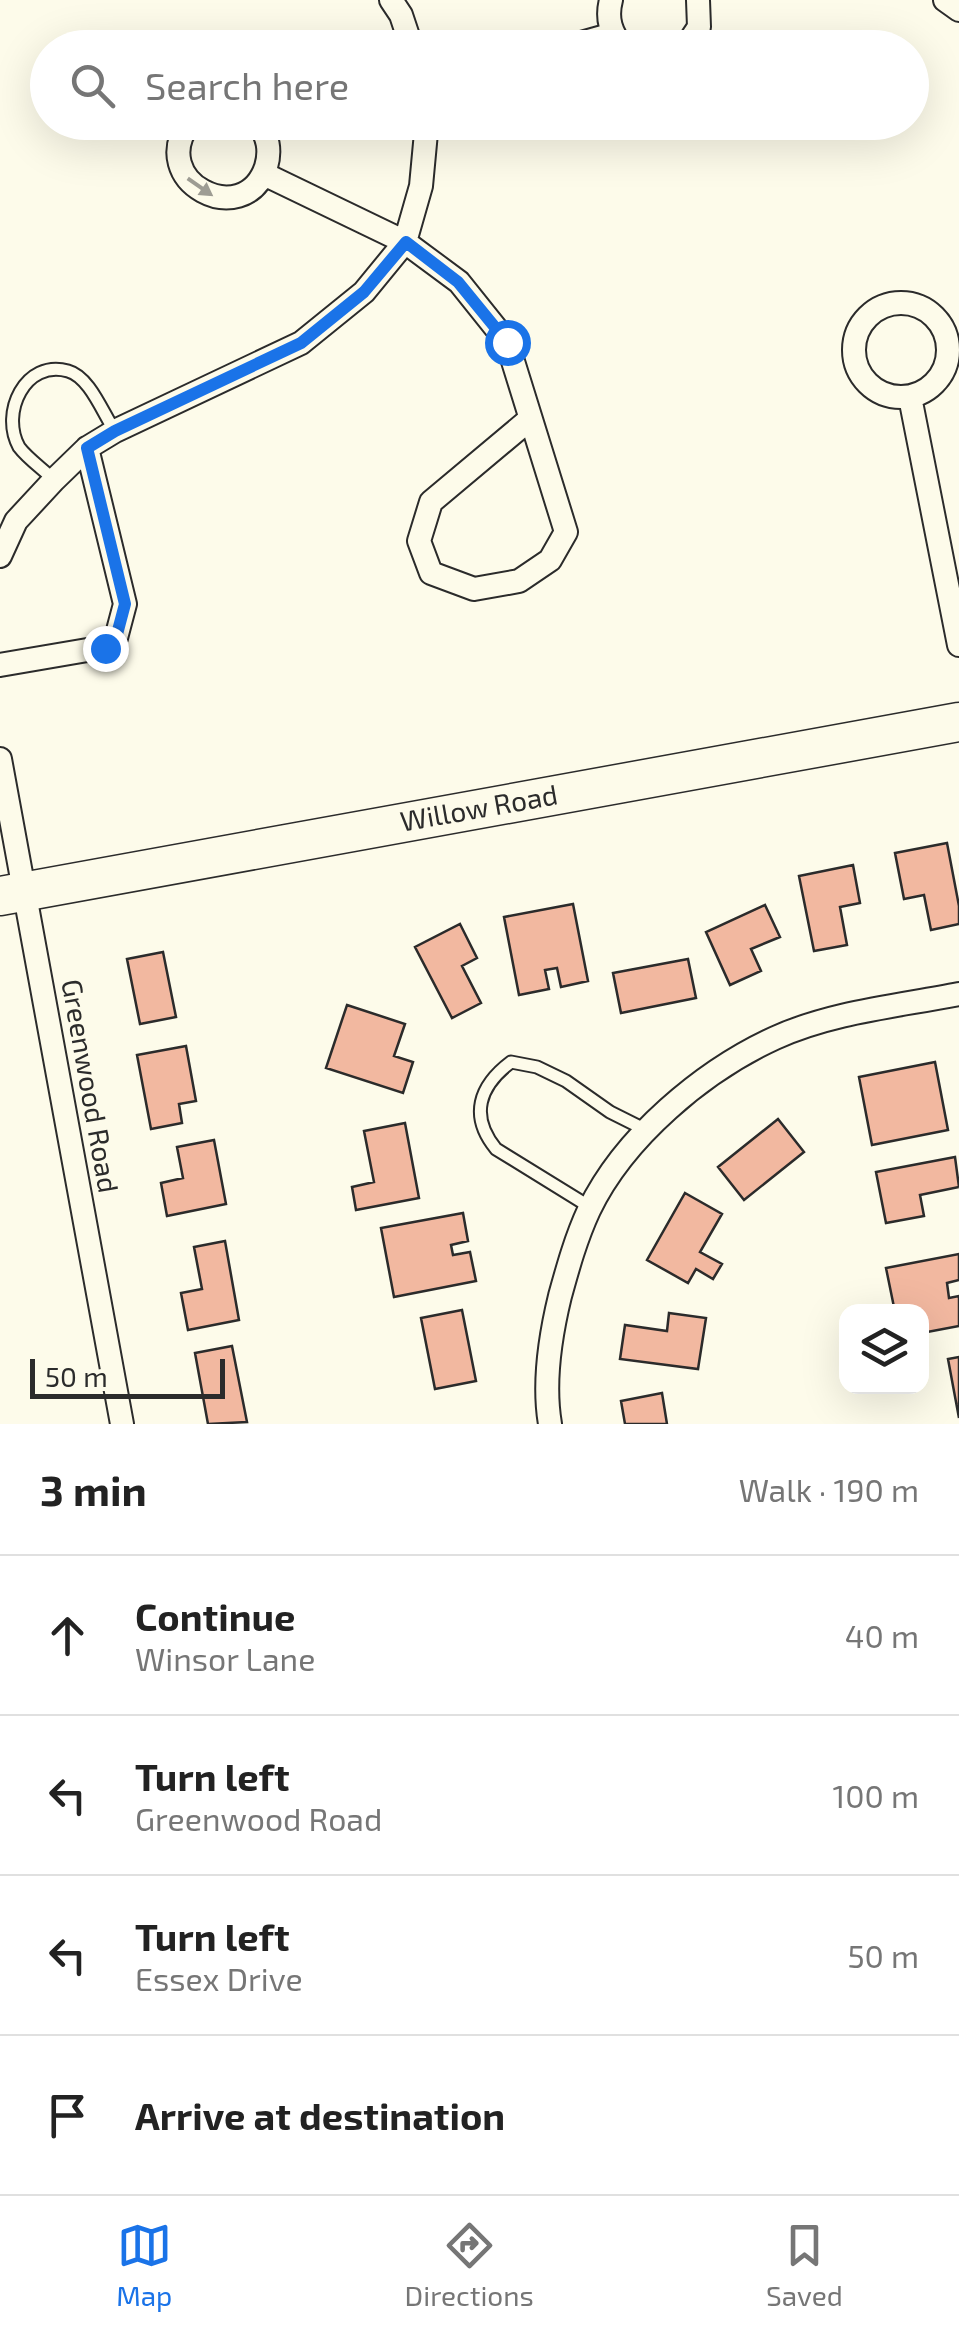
<!DOCTYPE html>
<html lang="en">
<head>
<meta charset="utf-8">
<style>
	:root { --surface:#fff; --page:#f6f6f6; --text:#222; --muted:#767676; --line:#e0e0e0; --accent:#1a73e8 }
	body { margin:0; font-family:"Exo 2",sans-serif; background:var(--page); color:var(--text) }
	.controls { position:absolute; right:30px; bottom:30px; display:grid; overflow:hidden; border-radius:20px; box-shadow:0 10px 40px #0002 }
	.controls button { width:90px; height:90px; display:grid; place-items:center; padding:0; border:0; border-bottom:2px solid var(--line); background:var(--surface); color:var(--text); font:50px sans-serif }
	.scale { position:absolute; left:30px; bottom:25px; width:195px; box-sizing:border-box; padding-left:10px; border:5px solid #2b2b2b; border-top:0; font-size:28px; line-height:35px; white-space:nowrap; color:#2b2b2b; -webkit-text-stroke:8px #fdfbea; paint-order:stroke }
	.stop { position:absolute; width:30px; height:30px; margin:-22px; border:8px solid #1a73e8; border-radius:50%; background:#fff }
	.stop.end { background:#1a73e8; border-color:#fff; box-shadow:0 2px 10px #0008 }
	.list { margin:0; padding:0; list-style:none }
	h2 { display:flex; justify-content:space-between; align-items:center; height:130px; margin:0; padding:0 40px; font-size:42px }
	h2 small { font-size:32px; font-weight:400; color:var(--muted) }
	.list li { display:grid; grid-template-columns:65px 1fr auto; gap:30px; align-items:center; box-sizing:border-box; height:160px; padding:0 40px; border-top:2px solid var(--line) }
	.list b { display:block; font-size:38px; white-space:nowrap }
	.list p { margin:0; font-size:32px; white-space:nowrap; color:var(--muted) }
	.list em { font-size:32px; font-style:normal; color:var(--muted) }
	.icon { flex:none; width:55px; height:55px; fill:none; stroke:currentColor; stroke-width:2; stroke-linecap:round; stroke-linejoin:round }
	.map { position:relative; flex:none; width:959px; height:1424px; overflow:hidden }
	.search { position:absolute; background:var(--surface); box-shadow:0 10px 40px #0002; left:30px; right:30px; top:30px; height:110px; display:flex; align-items:center; gap:25px; box-sizing:border-box; padding:0 35px; border-radius:55px; color:var(--muted); font-size:38px }
	.sheet { height:770px; background:var(--surface) }
	nav { display:flex; justify-content:space-around; align-items:center; box-sizing:border-box; height:140px; border-top:2px solid var(--line); background:var(--surface); font-size:28px; color:var(--muted) }
	nav a { display:grid; justify-items:center; gap:5px }
	nav .on { color:var(--accent) }
	.map>svg:first-child { display:block }
</style>
</head>
<body>
<div class="map">
<svg width="959" height="1424" viewBox="0 0 959 1424">
	<rect width="100%" height="100%" fill="#fdfbea"/>
	<path fill="#f2b8a0" stroke="#2b2b2b" stroke-width="2.5" d="M947,843L959,906V924L931,930L924,895L904,899L895,853Z
		M853,865L860,903L840,907L847,945L814,951L799,876Z
		M573,904L588,981L561,987L557,968L545,970L549,989L519,995L504,917Z
		M765,905L780,937L751,949L761,971L730,985L706,932Z
		M460,924L477,958L462,966L481,1003L452,1018L415,947Z
		M163,952L176,1017L140,1024L127,959Z
		M688,959L696,998L621,1013L613,973Z
		M347,1005L405,1024L394,1056L413,1062L403,1093L326,1068Z
		M186,1046L196,1101L179,1104L182,1123L151,1129L137,1055Z
		M935,1062L948,1130L872,1145L859,1077Z
		M778,1119L804,1152L744,1200L718,1167Z
		M405,1123L419,1198L356,1210L352,1187L374,1182L364,1131Z
		M214,1140L226,1204L167,1216L161,1183L183,1178L177,1147Z
		M955,1157L959,1187L920,1195L924,1216L886,1223L876,1172Z
		M685,1193L722,1214L700,1252L722,1264L713,1279L696,1269L688,1283L647,1260Z
		M463,1213L468,1241L451,1245L453,1255L470,1252L476,1281L394,1297L381,1228Z
		M225,1241L239,1320L188,1330L181,1293L202,1289L194,1247Z
		M959,1254V1280L947,1283L949,1298L959,1296V1326L922,1333V1312H895L886,1268Z
		M462,1310L476,1381L435,1389L421,1318Z
		M669,1313L706,1318L698,1369L620,1359L625,1325L667,1331Z
		M232,1346L247,1422L208,1424L195,1353Z
		M959,1357V1418L948,1359Z
		M662,1393L667,1424H625L621,1401Z"/>
	<g fill="none" stroke-linecap="round" stroke-linejoin="round">
		<g stroke="#2b2b2b" stroke-width="15">
			<path id="lane" d="M54,480C43,469 28,459 19,447C0,413 25,359 68,371C90,377 103,414 115,431
				M590,1207L496,1149C469,1116 479,1086 511,1062L537,1067L566,1081L610,1112L646,1130"/>
		</g>
		<g stroke="#2b2b2b" stroke-width="26">
			<path id="street" d="M391,0L401,15L412,48
				M611,0C606,19 611,33 623,48
				M945,0L959,10
				M563,48L613,34
				M685,48L699,27L698,0
				M190,122C145,181 244,232 266,167C271,150 268,137 258,122
				M264,174L405,242L459,282L507,342L566,532L550,560L519,581L474,589L431,573L419,541L431,502L530,419
				M854 350a47 47 0 1 1 94 0a47 47 0 1 1-94 0Z
				M910,397L959,645
				M0,556L16,521L54,480L87,448L115,431L301,343L364,292L405,242L421,186L427,122
				M0,665L105,647L116,638L125,604L87,448
				M0,759L122,1424
				M550,1424C543,1383 550,1337 560,1296C568,1267 576,1238 589,1210C624,1137 703,1071 775,1038C832,1012 898,1006 959,994"/>
		</g>
		<g stroke="#2b2b2b" stroke-width="41">
			<path id="primary" d="M0,896L959,722"/>
		</g>
		<use href="#lane" stroke="#fdfbea" stroke-width="11"/>
		<use href="#street" stroke="#fdfbea" stroke-width="22"/>
		<use href="#primary" stroke="#fdfbea" stroke-width="38"/>
	</g>
	<defs><path id="oneway-solid" d="M-6-.8H1V-3.2L6.5 0L1 3.2V.8H-6Z" transform="scale(2.5)"/></defs>
	<use fill="#9e9d94" href="#oneway-solid" transform="translate(200 187) rotate(35)"/>
	<g fill="none" stroke-linecap="round" stroke-linejoin="round">
		<path stroke="#1a73e8" stroke-width="12" d="M105,648L116,638L125,604L87,448L115,431L301,343L364,292L406,242L458,282L507,342"/>
	</g>
	<g text-anchor="middle" stroke-width="8" stroke-linejoin="round" paint-order="stroke">
		<g font-size="28" fill="#2b2b2b" stroke="#fdfbea">
			<text transform="translate(479 808) rotate(-10)" y="10">Willow Road</text>
			<text transform="translate(90 1086) rotate(80)" y="10">Greenwood Road</text>
		</g>
	</g>
</svg>
<div class="controls">
<button><svg class="icon" aria-label="layers" viewBox="0 0 24 24"><path d="M12 4l9 5-9 5-9-5zM3 14l9 5 9-5"/></svg></button>
</div>
<div class="scale">50 m</div>
<div class="stop" style="left:507px;top:342px"></div>
<div class="stop end" style="left:105px;top:648px"></div>
<div class="search"><svg class="icon" aria-label="search" viewBox="0 0 24 24"><circle cx="10" cy="10" r="6"/><path d="M15 15l6 6"/></svg>Search here</div>
</div>
<section class="sheet">
<h2>3 min<small>Walk · 190 m</small></h2>
<ul class="list">
<li><svg class="icon" aria-label="ahead" viewBox="0 0 24 24"><path d="M12 20V5M6 11l6-6 6 6"/></svg><div><b>Continue</b><p>Winsor Lane</p></div><em>40 m</em></li>
<li><svg class="icon" aria-label="left" viewBox="0 0 24 24"><path d="M17 20v-9H6M10 6l-5 5 5 5"/></svg><div><b>Turn left</b><p>Greenwood Road</p></div><em>100 m</em></li>
<li><svg class="icon" aria-label="left" viewBox="0 0 24 24"><path d="M17 20v-9H6M10 6l-5 5 5 5"/></svg><div><b>Turn left</b><p>Essex Drive</p></div><em>50 m</em></li>
<li><svg class="icon" aria-label="arrive" viewBox="0 0 24 24"><path d="M6 21V4h12l-3 4 3 4H6"/></svg><div><b>Arrive at destination</b></div></li>
</ul>
</section>
<nav>
<a class="on"><svg class="icon" aria-label="map" viewBox="0 0 24 24"><path d="M3 6l6-2 6 2 6-2v14l-6 2-6-2-6 2zM9 4v14M15 6v14"/></svg>Map</a>
<a><svg class="icon" aria-label="directions" viewBox="0 0 24 24"><path d="M12 3l9 9-9 9-9-9zM9 14v-3h6M13 9l2 2-2 2"/></svg>Directions</a>
<a><svg class="icon" aria-label="saved" viewBox="0 0 24 24"><path d="M7 4h10v16l-5-4-5 4z"/></svg>Saved</a>
</nav>
</body>
</html>
